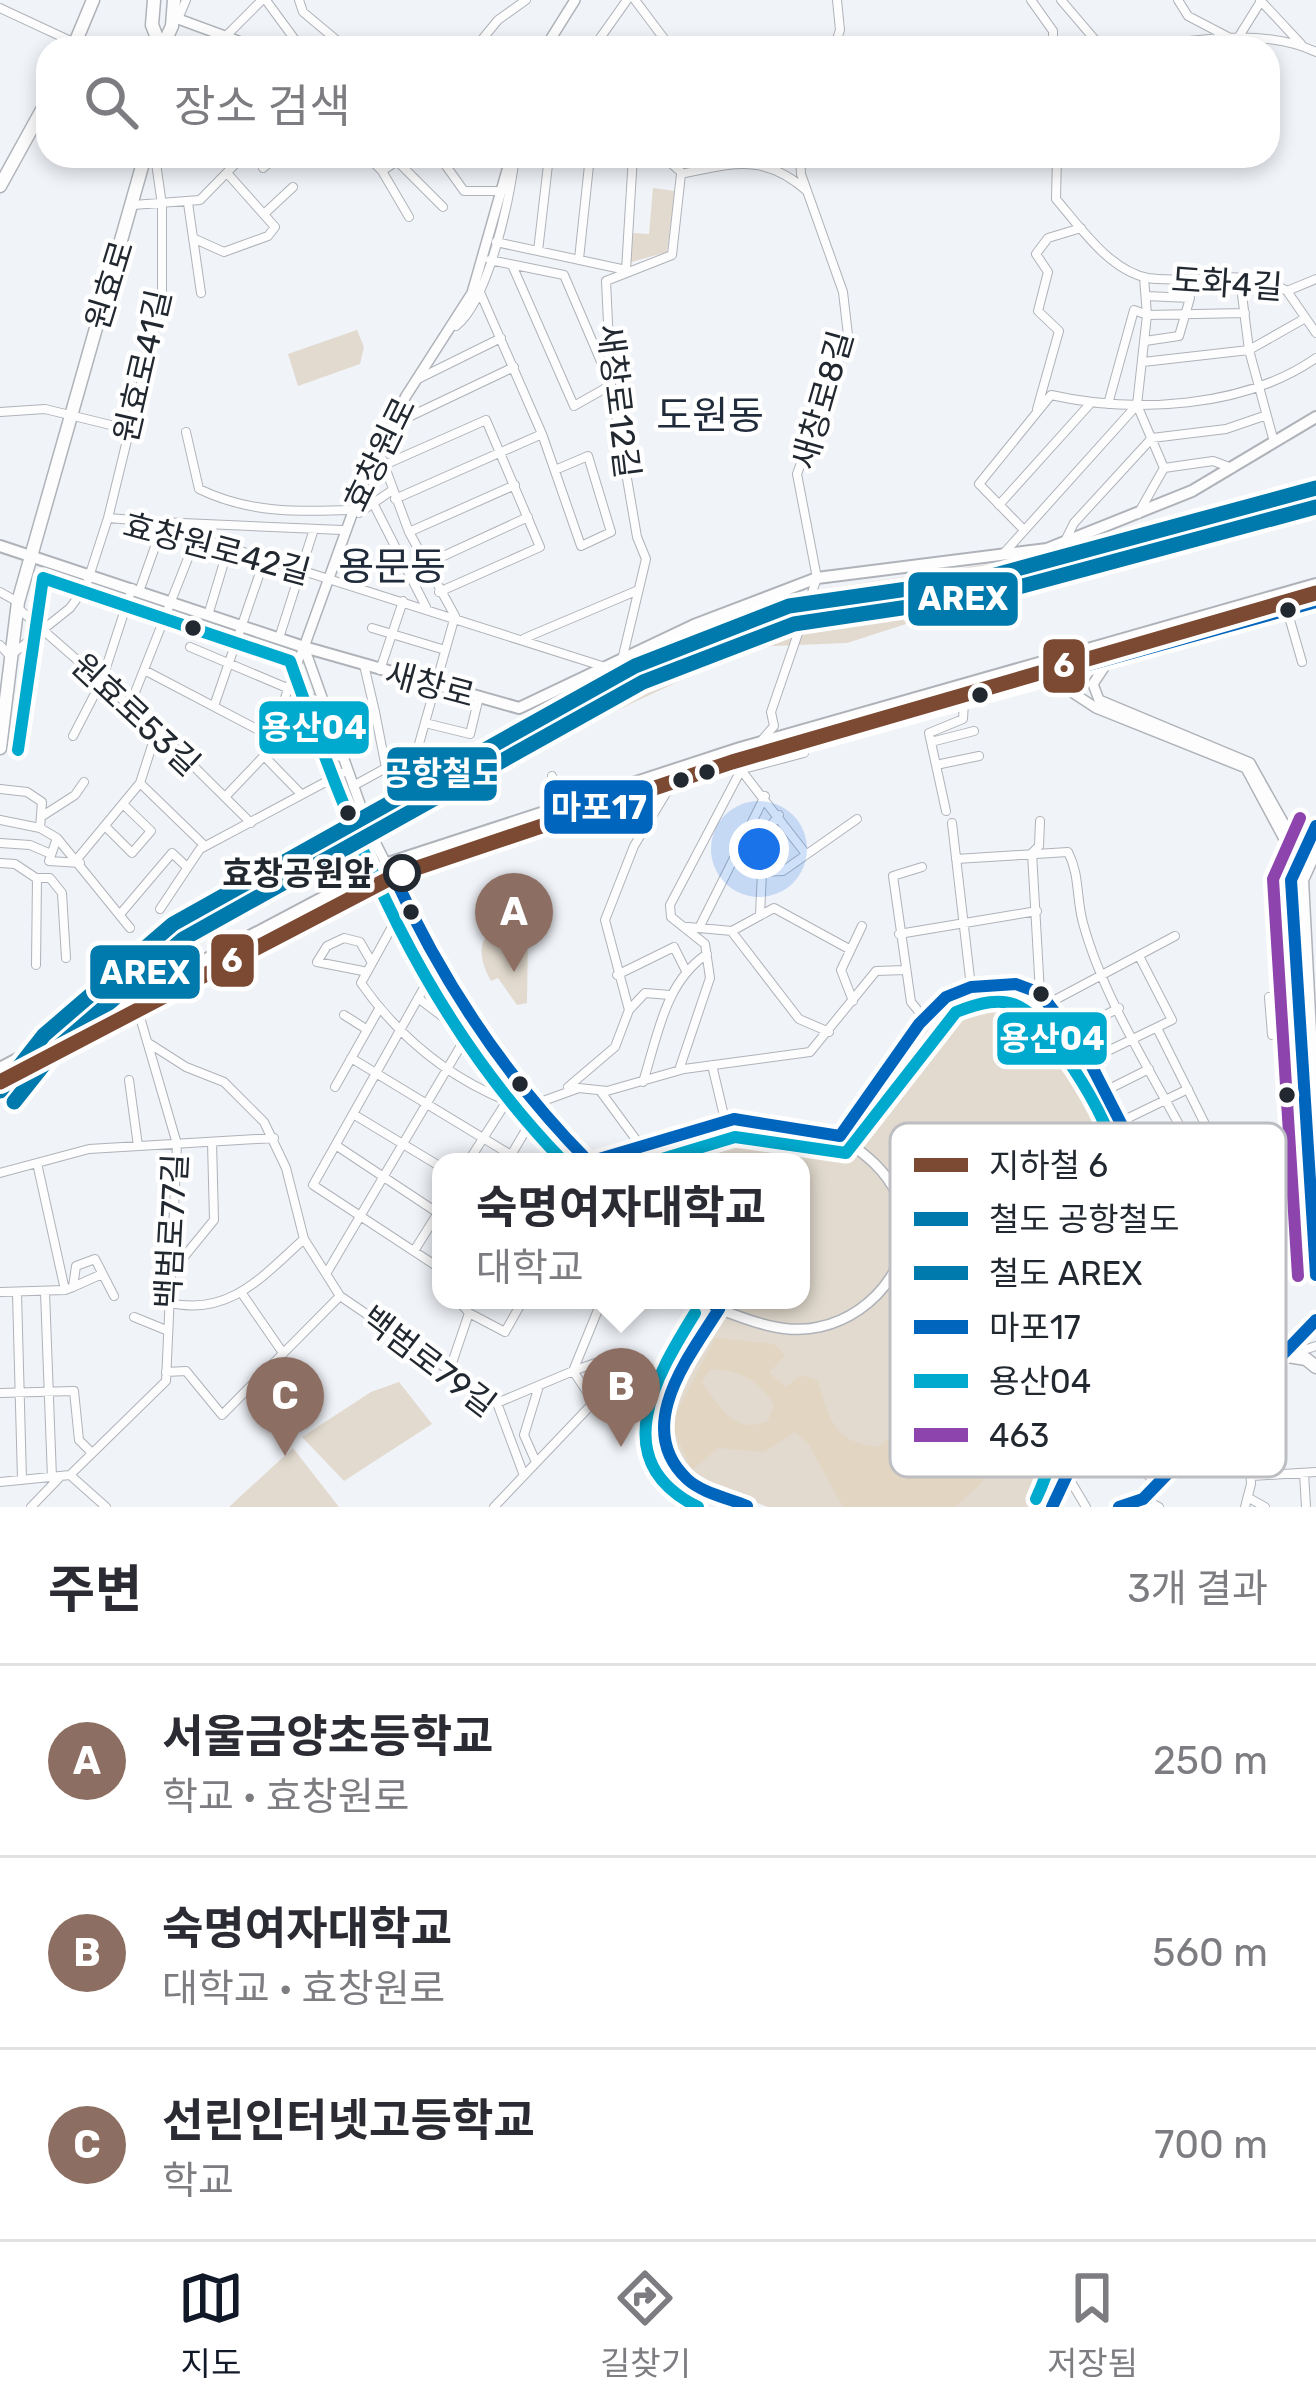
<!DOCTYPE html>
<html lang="ko">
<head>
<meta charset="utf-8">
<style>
	:root { --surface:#fff; --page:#f7f7f7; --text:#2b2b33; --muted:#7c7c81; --line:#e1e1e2; --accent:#111827 }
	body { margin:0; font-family:Rubik,"Noto Sans KR",sans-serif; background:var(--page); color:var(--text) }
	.you { position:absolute; left:759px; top:849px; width:42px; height:42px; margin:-30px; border:9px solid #fff; border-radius:50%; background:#1a73e8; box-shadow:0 0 0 18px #1a73e833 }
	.badge { display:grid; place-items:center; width:78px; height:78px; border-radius:50%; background:var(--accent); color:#fff; font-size:39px; font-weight:700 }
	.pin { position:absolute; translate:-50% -99px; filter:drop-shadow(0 3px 6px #0008) }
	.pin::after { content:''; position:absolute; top:63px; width:42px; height:36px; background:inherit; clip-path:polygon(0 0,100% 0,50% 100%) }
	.popup { position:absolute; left:432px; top:1153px; width:378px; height:156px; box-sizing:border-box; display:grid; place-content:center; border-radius:24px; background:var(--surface); filter:drop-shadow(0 3px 9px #0005); font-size:39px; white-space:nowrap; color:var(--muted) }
	.popup b { font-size:45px; color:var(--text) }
	.popup::after { content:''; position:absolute; left:50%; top:100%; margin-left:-24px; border:24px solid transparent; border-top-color:var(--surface) }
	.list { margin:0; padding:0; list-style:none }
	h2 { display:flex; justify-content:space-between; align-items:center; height:156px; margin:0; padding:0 48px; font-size:51px }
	h2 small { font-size:39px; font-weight:400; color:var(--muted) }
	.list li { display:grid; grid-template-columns:78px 1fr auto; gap:36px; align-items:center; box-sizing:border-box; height:192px; padding:0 48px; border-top:3px solid var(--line) }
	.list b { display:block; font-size:45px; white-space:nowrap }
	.list p { margin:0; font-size:39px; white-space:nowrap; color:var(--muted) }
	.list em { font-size:39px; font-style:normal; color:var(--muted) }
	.icon { flex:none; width:66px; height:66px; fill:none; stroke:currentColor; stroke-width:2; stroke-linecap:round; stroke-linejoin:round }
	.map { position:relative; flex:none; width:1316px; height:1507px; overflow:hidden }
	.search { position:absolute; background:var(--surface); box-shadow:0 6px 18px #0003; left:36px; right:36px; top:36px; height:132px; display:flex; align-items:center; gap:30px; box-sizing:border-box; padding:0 42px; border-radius:36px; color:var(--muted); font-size:45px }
	.sheet { height:732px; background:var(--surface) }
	nav { display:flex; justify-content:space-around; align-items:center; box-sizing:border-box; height:168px; border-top:3px solid var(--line); background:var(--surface); font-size:33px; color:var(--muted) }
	nav a { display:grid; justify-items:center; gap:6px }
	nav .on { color:var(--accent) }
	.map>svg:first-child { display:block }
</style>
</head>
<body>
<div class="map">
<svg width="1316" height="1507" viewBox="0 0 1316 1507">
	<rect width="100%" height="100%" fill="#f0f3f8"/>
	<path fill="#e2dace" d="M653,188L675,191L667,252L628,263L632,233L649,234Z
		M357,330L364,347L360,364L298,386L288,354Z
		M1133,525L1139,557L1021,587L847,643L752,647L607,715L389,834L376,807L670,648L823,589L1048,555Z
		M514,918L528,932L527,1003L517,1005L498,978L491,981C474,950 479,931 514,918Z
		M1015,987L1037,995L1081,1053L1129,1155L1115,1272L1064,1474L1049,1507H768L689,1477L669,1447L664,1415L722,1309L713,1300H801V1162H671C705,1103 789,1129 844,1135L936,1010L956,996Z
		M399,1382L432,1424L344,1481L302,1437L371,1392Z
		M293,1448L339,1507H229Z"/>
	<path fill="#e2d5c2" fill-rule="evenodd" d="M715,1338L774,1344L785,1355L769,1373L786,1387L801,1375L818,1381C829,1419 834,1442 877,1447L915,1422H940L956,1403V1387L982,1378L999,1394L1011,1420L981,1483L955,1507H843L808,1443L795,1432L764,1452L718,1448L692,1470L671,1424ZM709,1370C738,1368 759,1380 774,1405L768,1421C733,1436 720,1406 702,1383Z"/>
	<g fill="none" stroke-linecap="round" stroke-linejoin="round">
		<g stroke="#afb3b9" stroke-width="10">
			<path id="minor" d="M299,0L303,12L346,48
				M635,0L671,48
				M1031,0L1053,31V48
				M1061,0L1102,48
				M1178,0L1188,16L1232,39
				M1260,0L1301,44
				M268,3L301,48
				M0,8L75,43
				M178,19L186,0
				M1238,38L1261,1
				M214,48L262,0
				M430,48H450
				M475,48L498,20L526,0
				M593,48L627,0
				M834,48L840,30L837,0
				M1142,48C1194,39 1267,28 1316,52
				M367,156L382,171
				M392,156L443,207
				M439,156L464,191H501
				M607,156H615
				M663,156L682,173
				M1057,156L1056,199C1080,227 1110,271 1148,278C1193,285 1246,265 1287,291L1316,279
				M397,161L382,171L409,217
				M263,168L277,156
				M188,203L201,293
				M133,205L200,200L243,156
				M264,214L293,187
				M195,239L224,252L268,236L275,227L227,173
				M496,242L626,270L633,156
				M538,251L549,156
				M579,259L590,156
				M490,260L564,275L611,385L574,406L512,265
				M1144,278L1147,315L1137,405L1164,468L1213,461L1232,468
				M1240,279L1249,350L1274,442
				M479,290L542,434L581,546L611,532L588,456L555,470
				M1287,291L1316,333
				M456,326C489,300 510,197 515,156
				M1145,341L1179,336L1190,298L1146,296
				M1143,362L1249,350L1302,320
				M418,379L501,338
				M1108,404L1134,310L1147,315L1245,313
				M1037,409L1059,331L1038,311L1048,272L1036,254L1048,238L1081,228
				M0,412L45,409L127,429
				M392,425L514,367
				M186,432L199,489C248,513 297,512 351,510
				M382,466L486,420L540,547L439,592
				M395,499L542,434
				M373,503L426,607
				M999,505L1089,405
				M359,513L391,491
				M1138,514L1164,468
				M108,518L146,521L605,667
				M160,522L342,530
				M1024,530L979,484L1051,395C1135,414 1244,408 1316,358
				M409,532L515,485
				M1065,541L1074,523L1152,438L1226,429L1264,416
				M1004,553L1137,405
				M424,565L528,517
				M140,589L162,527
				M0,592L18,602
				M19,609L157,730L251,823
				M1287,610L1302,662
				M209,612L228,549
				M372,628L445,650
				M279,638L314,529
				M525,638L636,591
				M0,645L10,656L70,608L86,586L108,518L162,297V205L155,156
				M190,647L325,704L375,712L364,665
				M622,660L646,559L637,537L611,385L606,281L672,255L681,174C734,163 764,153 807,191
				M380,670L403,601
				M146,671L272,737L344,758
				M130,705L196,538
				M214,706L264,561
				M375,712L386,768
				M425,723L470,734L479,697
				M73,736L102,680L132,588
				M762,740L774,726L771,712L817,578L797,474L848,335L843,292L801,174L800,156
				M931,742L974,731
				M264,756L301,794
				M936,765L979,756
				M743,769L804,753
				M741,770L806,854
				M552,776L565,805
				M140,783L205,846
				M353,786L417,751L455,616L409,532L379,451
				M0,789L27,792L42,802L40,828
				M225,797L264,756L303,648
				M946,811L929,733L963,719L964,702
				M44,815L75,795L84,782
				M779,815L748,854L762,872L783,871L857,819
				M0,820L40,828L57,838L130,928
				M952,823L971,987
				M107,828L132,853L151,831L125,806
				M57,838L49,861L80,863
				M0,843L30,845L51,854
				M78,858L140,783L157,730
				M956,859L1068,852C1080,875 1076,898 1083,923C1103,996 1147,1065 1183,1132L1169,1142L1183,1168
				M0,863L15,864L36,878
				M922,867L893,876L911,1002L925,1019
				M160,909L200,849L348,770
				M122,912L172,853L187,867
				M760,915L762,872
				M393,925L361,983C398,1036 446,1076 507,1101L520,1088
				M688,927L732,931L774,908L849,949
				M699,928L765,796
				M732,932L799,1019L829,1032
				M899,934L1037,911
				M439,961L313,1185L441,1269
				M36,965L37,878H50L62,893L66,958
				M363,971L317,962L327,946L344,938L360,942L371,961
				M617,975L674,947L685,969
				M1040,993L1032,853L1039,846L1040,821
				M1269,997L1272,1035L1299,1034
				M418,998L467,1035
				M853,1001L841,970L862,926
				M1051,1002L1175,936
				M629,1010L605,920L634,846L671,785
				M344,1015L366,1029
				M1072,1032L1119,1008
				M150,1044L186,1067L224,1082L264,1122L286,1168L304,1239L340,1296L497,1403L523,1473
				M351,1058L511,1155
				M1089,1060L1172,1020L1139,956
				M712,1065L725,1120
				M679,1070L710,978L705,944L671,917L670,905L741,770
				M129,1080L138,1146
				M643,1082C658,1035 665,982 707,954
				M335,1087L379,1009
				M568,1087L615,1047L629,1010L645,993L670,995
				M1105,1091L1149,1069
				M601,1092L640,1145
				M532,1105L579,1088L607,1091L684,1069L810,1052L876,971L905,970
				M353,1114L441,1167
				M1120,1122L1188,1089
				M337,1146L441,1215
				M468,1162L507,1101
				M507,1162L537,1111
				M549,1162L557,1132
				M0,1173L89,1149L274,1138
				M1133,1195L1218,1150L1157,1028
				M414,1251L441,1208
				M1117,1273L1231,1375L1244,1394
				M170,1274L214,1220L212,1142
				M326,1274L476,1020
				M73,1287L102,1274
				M65,1290L73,1287L76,1266L95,1259L114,1296
				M0,1292L65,1290L37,1163
				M45,1292L52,1478
				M17,1293L22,1480
				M243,1295L283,1353
				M166,1302C228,1318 262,1277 304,1239
				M1170,1305L1173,1322
				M469,1313L505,1332L523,1300
				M134,1317L166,1330
				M1287,1350L1316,1320
				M1094,1355L1190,1449
				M166,1372L186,1371L222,1415L340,1296
				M449,1372L469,1313L458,1300
				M0,1393L74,1391L79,1440L91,1452
				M1245,1395L1251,1484L1245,1507
				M497,1403L573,1371L602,1300
				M1120,1451L1157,1483
				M535,1460L524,1435L539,1386
				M1141,1469L1162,1445L1148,1428L1158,1419
				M1304,1473L1306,1507
				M70,1475L166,1381L177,1144L137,1007
				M1067,1475L1086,1507
				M1252,1476L1316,1472
				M0,1482L70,1475L106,1507
				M1249,1498L1265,1507
				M1143,1499L1273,1360L1316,1346
				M31,1507L59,1478
				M494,1507L594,1402L573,1371L615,1356
				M1119,1507L1143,1499L1159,1507"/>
		</g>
		<g stroke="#afb3b9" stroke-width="12">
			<path id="tertiary" d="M173,17L257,48
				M545,48L575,0
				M511,156L472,293L406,396L363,484L304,647L370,832L410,911L499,1059L537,1111L589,1162
				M1107,663L1093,684L1099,700L1250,763L1288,831L1295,837L1312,832
				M1052,679L1096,708L1246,768L1283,837L1293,871
				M589,1162L734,1119L840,1136L919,1024L946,997L971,987L1016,984L1040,993L1084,1051L1133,1147V1195L1129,1237L1096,1345L1067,1475L1052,1507
				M708,1300L719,1309C691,1357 628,1430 687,1480C702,1492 731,1500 749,1507
				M719,1309C750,1321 786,1335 819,1327C877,1315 925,1252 897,1195C885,1168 863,1153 840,1136"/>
		</g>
		<g stroke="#afb3b9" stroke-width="14">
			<path id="secondary" d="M0,546L304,647L519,708L694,625L817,578L1047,549L1192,491L1316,417
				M0,1068L388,863L740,748L1316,584
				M0,1079L393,874L738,762L1316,602"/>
		</g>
		<g stroke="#afb3b9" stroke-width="15">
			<path id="primary" d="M154,0L152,25L161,48
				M73,48L93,0
				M162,48L172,26L174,0
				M0,186L48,99
				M0,748L18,602L145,156
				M1316,826L1291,880L1316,1275
				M1316,849L1302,880L1316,1148
				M1282,1355L1306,1359L1316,1367"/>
		</g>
		<use href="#minor" stroke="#fdfdfe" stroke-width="8"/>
		<use href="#tertiary" stroke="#fdfdfe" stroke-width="9"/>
		<use href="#secondary" stroke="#fdfdfe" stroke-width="10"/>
		<use href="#primary" stroke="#fdfdfe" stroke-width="12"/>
		<g stroke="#fff" stroke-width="21">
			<path id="bus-1" d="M1316,826L1291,880L1316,1275
				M589,1162C505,1077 442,982 393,874L738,762L1316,602
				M589,1162L734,1119L840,1136L919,1024L946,997L971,987L1016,984L1040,993L1084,1051L1133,1147V1195L1129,1237L1096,1345L1067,1475L1052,1507
				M708,1300L719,1309C689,1357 632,1427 687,1479C702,1493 728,1498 747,1506
				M1119,1507L1143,1499L1316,1320"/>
		</g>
		<g stroke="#fff" stroke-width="21">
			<path id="bus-2" d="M18,750L43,578L290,661C357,849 422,1016 564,1162
				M652,1162L735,1137L846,1153L956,1012C1009,991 1025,1002 1056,1044C1078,1073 1104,1115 1114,1149C1132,1209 1094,1283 1079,1339C1064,1393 1060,1449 1036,1499
				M695,1313C656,1376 605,1461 698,1507"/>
		</g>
		<g stroke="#fff" stroke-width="21">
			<path id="bus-3" d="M1298,1276L1273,879L1300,818"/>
		</g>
		<use href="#bus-1" stroke="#0065bd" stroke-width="12"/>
		<use href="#bus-2" stroke="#00a9ce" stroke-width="12"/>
		<use href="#bus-3" stroke="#8e44ad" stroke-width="12"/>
		<g stroke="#fff" stroke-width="24">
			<path id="rail-1" d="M0,1091L44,1035L173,924L635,666L789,606L984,578L1316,488"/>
		</g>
		<g stroke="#fff" stroke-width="24">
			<path id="rail-2" d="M14,1102L57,1048L183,939L643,682L794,624L989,595L1316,507"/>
		</g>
		<use href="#rail-1" stroke="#0079ac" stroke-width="15"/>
		<use href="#rail-2" stroke="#0079ac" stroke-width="15"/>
		<g stroke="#fff" stroke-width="24">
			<path id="metro-1" d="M0,1082L396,875L732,762L1316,593"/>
		</g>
		<use href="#metro-1" stroke="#7c4932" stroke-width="15"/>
	</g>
	<g fill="#222830" stroke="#fff" stroke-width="4.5">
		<circle cx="1288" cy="610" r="10"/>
		<circle cx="193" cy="628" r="10"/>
		<circle cx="980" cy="695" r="10"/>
		<circle cx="707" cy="772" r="10"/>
		<circle cx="681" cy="780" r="10"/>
		<circle cx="348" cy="813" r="10"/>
		<circle cx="411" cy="912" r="10"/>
		<circle cx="1041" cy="994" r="10"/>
		<circle cx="520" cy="1084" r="10"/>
		<circle cx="1287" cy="1095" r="10"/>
	</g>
	<circle fill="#fff" stroke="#222830" stroke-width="6" cx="402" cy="873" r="16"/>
	<g text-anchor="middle" stroke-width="9" stroke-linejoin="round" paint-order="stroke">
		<g font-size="33" fill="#222830" stroke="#fff">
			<text transform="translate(1227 283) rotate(4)" y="12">도화4길</text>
			<text transform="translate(109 285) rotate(-73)" y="12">원효로</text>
			<text transform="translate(142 366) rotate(-77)" y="12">원효로41길</text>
			<text transform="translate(822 400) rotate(-74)" y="12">새창로8길</text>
			<text transform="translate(619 401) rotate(83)" y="12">새창로12길</text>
			<text transform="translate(379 454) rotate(-64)" y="12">효창원로</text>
			<text transform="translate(217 548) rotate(15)" y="12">효창원로42길</text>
			<text transform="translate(430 684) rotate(15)" y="12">새창로</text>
			<text transform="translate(136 714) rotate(43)" y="12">원효로53길</text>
			<text transform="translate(171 1231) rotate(-87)" y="12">백범로77길</text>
			<text transform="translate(429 1361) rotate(37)" y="12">백범로79길</text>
		</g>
		<g font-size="33" font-weight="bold" fill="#222830" stroke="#fff" text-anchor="end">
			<text x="374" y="885">효창공원앞</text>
		</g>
		<g font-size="39" fill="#202b3b" stroke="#fff">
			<text x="710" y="429">도원동</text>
			<text x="392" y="580">용문동</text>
		</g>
	</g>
	<rect x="890" y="1123" width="396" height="354" rx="18" fill="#fff" stroke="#bdbec1" stroke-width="3"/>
	<rect x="914" y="1158" width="54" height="14" fill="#7c4932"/>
	<rect x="914" y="1212" width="54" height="14" fill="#0079ac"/>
	<rect x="914" y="1266" width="54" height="14" fill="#0079ac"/>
	<rect x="914" y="1320" width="54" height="14" fill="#0065bd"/>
	<rect x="914" y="1374" width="54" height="14" fill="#00a9ce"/>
	<rect x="914" y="1428" width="54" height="14" fill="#8e44ad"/>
	<g font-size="33" fill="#222830">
		<text x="989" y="1177">지하철 6</text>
		<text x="989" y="1231">철도 공항철도</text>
		<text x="989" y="1285">철도 AREX</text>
		<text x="989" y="1339">마포17</text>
		<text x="989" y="1393">용산04</text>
		<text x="989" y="1447">463</text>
	</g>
	<g stroke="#fff" stroke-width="4.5">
		<rect x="906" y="570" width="114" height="58" rx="12" fill="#0079ac"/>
		<rect x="1041" y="637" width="46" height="58" rx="12" fill="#7c4932"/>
		<rect x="257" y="699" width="114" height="57" rx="12" fill="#00a9ce"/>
		<rect x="385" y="745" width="114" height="58" rx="12" fill="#0079ac"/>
		<rect x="542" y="778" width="113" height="58" rx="12" fill="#0065bd"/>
		<rect x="209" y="932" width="47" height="57" rx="12" fill="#7c4932"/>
		<rect x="88" y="943" width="114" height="58" rx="12" fill="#0079ac"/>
		<rect x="995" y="1010" width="114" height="57" rx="12" fill="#00a9ce"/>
	</g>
	<g font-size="33" text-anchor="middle" font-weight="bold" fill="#fff">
		<text x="963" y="610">AREX</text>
		<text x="1064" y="677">6</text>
		<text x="314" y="739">용산04</text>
		<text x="442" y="785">공항철도</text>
		<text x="599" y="819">마포17</text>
		<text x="232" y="972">6</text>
		<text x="145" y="984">AREX</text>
		<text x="1052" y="1050">용산04</text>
	</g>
</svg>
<div class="you"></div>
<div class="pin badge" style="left:514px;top:972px;background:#8d6e63">A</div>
<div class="pin badge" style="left:621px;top:1447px;background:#8d6e63">B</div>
<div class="popup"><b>숙명여자대학교</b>대학교</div>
<div class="pin badge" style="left:285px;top:1456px;background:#8d6e63">C</div>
<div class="search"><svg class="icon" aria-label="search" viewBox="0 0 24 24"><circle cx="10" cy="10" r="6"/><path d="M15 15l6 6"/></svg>장소 검색</div>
</div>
<section class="sheet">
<h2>주변<small>3개 결과</small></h2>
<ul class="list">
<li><span class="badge" style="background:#8d6e63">A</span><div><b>서울금양초등학교</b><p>학교 · 효창원로</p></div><em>250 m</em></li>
<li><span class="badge" style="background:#8d6e63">B</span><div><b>숙명여자대학교</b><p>대학교 · 효창원로</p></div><em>560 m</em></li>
<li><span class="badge" style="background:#8d6e63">C</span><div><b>선린인터넷고등학교</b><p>학교</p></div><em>700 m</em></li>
</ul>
</section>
<nav>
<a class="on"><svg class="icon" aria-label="map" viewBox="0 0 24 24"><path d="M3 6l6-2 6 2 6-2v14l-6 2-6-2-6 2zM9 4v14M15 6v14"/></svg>지도</a>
<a><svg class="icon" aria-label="directions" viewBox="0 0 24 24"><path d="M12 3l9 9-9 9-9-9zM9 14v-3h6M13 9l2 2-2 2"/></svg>길찾기</a>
<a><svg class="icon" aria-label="saved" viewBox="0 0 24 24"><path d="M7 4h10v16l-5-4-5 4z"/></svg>저장됨</a>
</nav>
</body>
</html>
